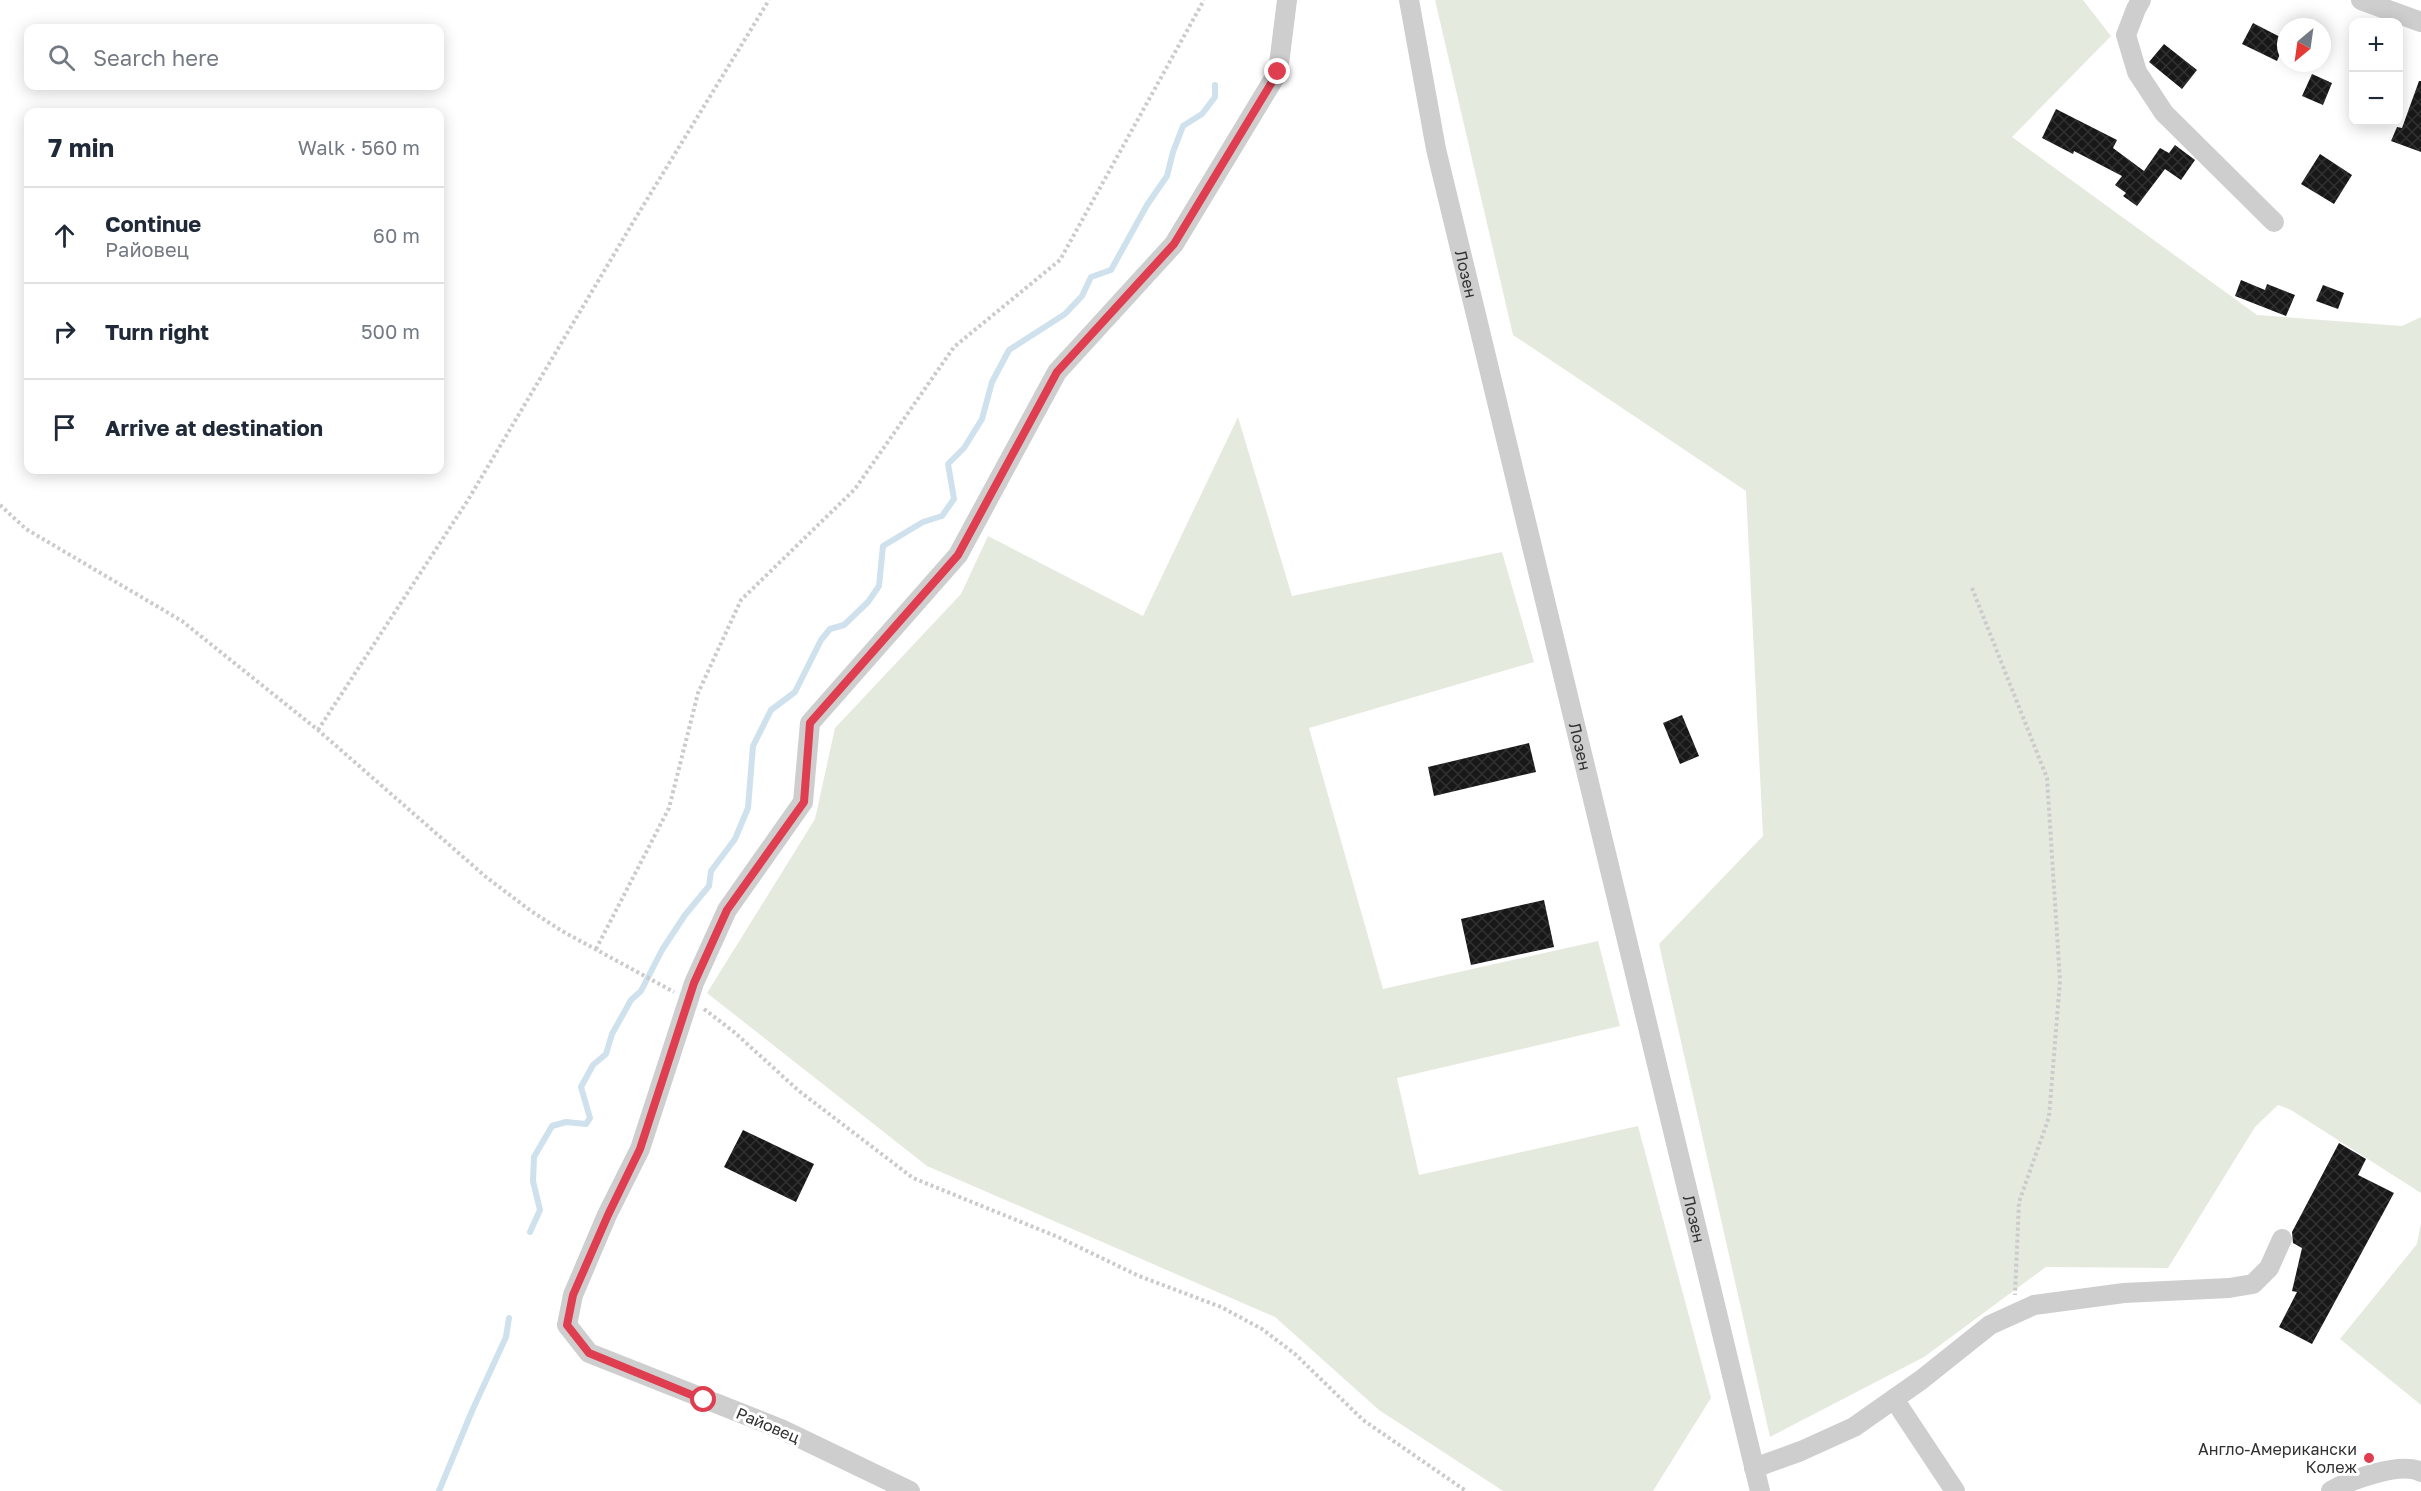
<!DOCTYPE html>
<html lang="en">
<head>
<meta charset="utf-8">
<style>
	:root { --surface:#fff; --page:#f6f6f7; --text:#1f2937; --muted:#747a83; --line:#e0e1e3 }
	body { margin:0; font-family:"Golos Text",sans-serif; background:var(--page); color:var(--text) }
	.controls { position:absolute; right:18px; top:18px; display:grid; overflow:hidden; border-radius:12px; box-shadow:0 3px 15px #0003 }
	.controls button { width:54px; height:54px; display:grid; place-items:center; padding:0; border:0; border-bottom:2px solid var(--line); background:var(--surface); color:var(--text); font:30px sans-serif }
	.compass { position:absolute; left:2277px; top:18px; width:54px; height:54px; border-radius:50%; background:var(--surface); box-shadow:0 3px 15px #0003; rotate:209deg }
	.stop { position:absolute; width:18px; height:18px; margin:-14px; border:4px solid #de3e4f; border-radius:50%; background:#fff }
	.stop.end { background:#de3e4f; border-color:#fff; box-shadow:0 2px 6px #0008 }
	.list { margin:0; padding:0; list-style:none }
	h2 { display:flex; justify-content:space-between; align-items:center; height:78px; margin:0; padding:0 24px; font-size:26px }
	h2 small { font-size:20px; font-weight:400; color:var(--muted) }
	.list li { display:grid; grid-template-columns:39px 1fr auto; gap:18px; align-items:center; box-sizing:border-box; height:96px; padding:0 24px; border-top:2px solid var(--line) }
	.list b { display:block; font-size:22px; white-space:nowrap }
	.list p { margin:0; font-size:20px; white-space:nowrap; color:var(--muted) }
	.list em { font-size:20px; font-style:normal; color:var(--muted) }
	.icon { flex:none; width:33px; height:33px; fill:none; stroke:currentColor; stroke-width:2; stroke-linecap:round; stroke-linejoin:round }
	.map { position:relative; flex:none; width:2421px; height:1491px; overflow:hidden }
	.search { position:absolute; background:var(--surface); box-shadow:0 3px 15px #0003; left:24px; top:24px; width:420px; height:66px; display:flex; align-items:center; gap:15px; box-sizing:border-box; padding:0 21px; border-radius:12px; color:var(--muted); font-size:22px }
	.panel { position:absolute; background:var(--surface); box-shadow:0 3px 15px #0003; left:24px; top:108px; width:420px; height:366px; border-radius:12px }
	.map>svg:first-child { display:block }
</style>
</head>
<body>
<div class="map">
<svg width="2421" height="1491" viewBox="0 0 2421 1491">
	<defs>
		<pattern id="building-cross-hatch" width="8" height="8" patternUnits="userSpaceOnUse" patternTransform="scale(1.5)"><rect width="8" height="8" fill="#181818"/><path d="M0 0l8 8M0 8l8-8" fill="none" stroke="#313131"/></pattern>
	</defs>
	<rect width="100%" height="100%" fill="#fff"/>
	<path fill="#e5eade" d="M1435,0H2083L2111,36L2012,137L2257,315L2402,326L2421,317V1193L2291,1110L2278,1105L2255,1127L2168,1268L2046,1267L1924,1357L1770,1437L1659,944L1763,836L1746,491L1513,335Z
		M1238,417L1292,596L1502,552L1534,662L1309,728L1383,989L1598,941L1620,1026L1397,1078L1419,1175L1638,1126L1711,1398L1653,1491H1503L1379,1410L1275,1317L927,1166L707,993L815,819L835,728L961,594L988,536L1143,616Z
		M2421,1223V1405L2340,1339L2417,1244Z"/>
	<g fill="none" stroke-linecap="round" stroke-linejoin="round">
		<path stroke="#cee1ec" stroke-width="6" d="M530,1232L540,1210L533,1181L534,1157L552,1126L566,1122L586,1124L590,1118L581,1087L593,1065L606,1054L612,1034L631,1000L641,991L662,950L685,915L709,886L711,871L735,839L748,808L753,746L771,710L795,692L821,640L830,629L844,625L868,602L879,586L883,546L923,522L942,516L954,499L948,464L964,448L982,419L992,382L1009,350L1065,314L1082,296L1091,277L1111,270L1147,205L1167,176L1173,152L1183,126L1202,114L1215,97V85
			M439,1491L472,1411L506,1337L509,1318"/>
	</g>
	<path fill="url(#building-cross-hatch)" d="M2253,23L2286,40L2277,61L2242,44Z
		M2164,44L2197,70L2182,89L2149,62Z
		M2312,74L2332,83L2323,105L2302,96Z
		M2419,81H2421V152L2391,141L2397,127L2402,128Z
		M2056,109L2117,140L2113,148L2144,171L2160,148L2169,153L2175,145L2195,160L2181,180L2165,169L2137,206L2123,196L2126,193L2115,185L2122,176L2074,151L2073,154L2042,138Z
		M2320,154L2352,175L2334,204L2301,184Z
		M2241,280L2265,290L2267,284L2295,295L2286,316L2235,296Z
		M2323,285L2344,293L2338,309L2316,301Z
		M1682,715L1699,756L1680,764L1663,723Z
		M1529,743L1536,772L1434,796L1428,767Z
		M1544,900L1554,947L1471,965L1461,919Z
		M743,1130L814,1164L796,1202L724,1167Z
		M2339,1143L2366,1159L2358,1175L2394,1193L2312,1344L2279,1327L2297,1292L2292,1291L2302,1248L2293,1243L2292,1232Z"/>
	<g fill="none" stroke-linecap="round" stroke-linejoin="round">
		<path stroke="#cbcbcb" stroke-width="4" stroke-dasharray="3 3" stroke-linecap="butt" d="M0,505L26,529L182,621L318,730L486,877L531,911L562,931L674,992
			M1972,588L2047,778L2060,981L2049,1117L2019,1202L2015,1295
			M318,730L468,500L635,219L769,0
			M596,949L669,808L698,693L741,600L855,489L954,347L1060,260L1204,0
			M704,1009L734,1032L799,1091L913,1178L1058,1237L1139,1276L1221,1307L1262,1329L1295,1354L1363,1420L1466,1491"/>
		<g stroke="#cecece" stroke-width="20">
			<path id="s1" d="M1409,0L1436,149L1760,1491"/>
			<path d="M2141,0L2136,9L2126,35L2137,72L2164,113L2274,222"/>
			<path d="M2361,0L2421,22"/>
			<path d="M1894,1399L1955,1491"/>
			<path d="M1754,1468L1801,1451L1854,1427L1921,1380L1990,1325L2034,1305L2124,1293L2229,1288L2253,1284L2269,1268L2282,1239"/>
			<path d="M910,1491L781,1429L589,1353L567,1325L573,1295L607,1215L640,1149L694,983L727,910L803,802L810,723L958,555L1057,372L1174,244L1278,72L1287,0"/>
			<path d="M2331,1491C2350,1480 2401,1461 2421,1472"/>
		</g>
	</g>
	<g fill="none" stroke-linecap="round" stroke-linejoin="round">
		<path stroke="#de3e4f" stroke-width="8" d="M704,1400L589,1353L567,1325L573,1295L608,1215L640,1149L694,983L727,910L804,802L810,723L958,555L1057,372L1174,244L1278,72"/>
	</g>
	<circle fill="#de3e4f" stroke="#fff" stroke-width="2" cx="2369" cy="1458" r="6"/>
	<g text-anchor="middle" stroke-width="6" stroke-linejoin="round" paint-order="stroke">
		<g font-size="16" fill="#313131" stroke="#fff">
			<text dy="6" stroke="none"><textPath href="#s1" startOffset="280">Лозен</textPath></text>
			<text dy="6" stroke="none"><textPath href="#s1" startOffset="766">Лозен</textPath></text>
			<text dy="6" stroke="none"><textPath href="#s1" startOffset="1252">Лозен</textPath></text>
			<text transform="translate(768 1425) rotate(23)" y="6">Райовец</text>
		</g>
		<g font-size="16" fill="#313131" stroke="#fff" text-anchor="end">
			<text x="2357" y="1455">Англо-Американски<tspan x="2357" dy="18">Колеж</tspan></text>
		</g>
	</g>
</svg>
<div class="controls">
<button>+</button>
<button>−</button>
</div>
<svg class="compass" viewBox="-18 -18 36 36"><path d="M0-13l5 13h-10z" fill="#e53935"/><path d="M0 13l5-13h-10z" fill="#747a83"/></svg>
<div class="stop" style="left:704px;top:1400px"></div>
<div class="stop end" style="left:1278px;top:72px"></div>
<div class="search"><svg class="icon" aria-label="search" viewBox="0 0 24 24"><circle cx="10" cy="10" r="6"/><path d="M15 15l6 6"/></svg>Search here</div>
<section class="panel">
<h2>7 min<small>Walk · 560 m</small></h2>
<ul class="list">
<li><svg class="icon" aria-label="ahead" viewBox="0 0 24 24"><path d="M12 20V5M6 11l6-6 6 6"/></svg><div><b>Continue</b><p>Райовец</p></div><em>60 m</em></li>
<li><svg class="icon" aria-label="right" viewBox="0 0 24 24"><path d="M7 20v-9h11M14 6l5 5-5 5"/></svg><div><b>Turn right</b></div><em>500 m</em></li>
<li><svg class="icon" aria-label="arrive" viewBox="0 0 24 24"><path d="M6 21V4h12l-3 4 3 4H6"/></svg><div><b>Arrive at destination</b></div></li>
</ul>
</section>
</div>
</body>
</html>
